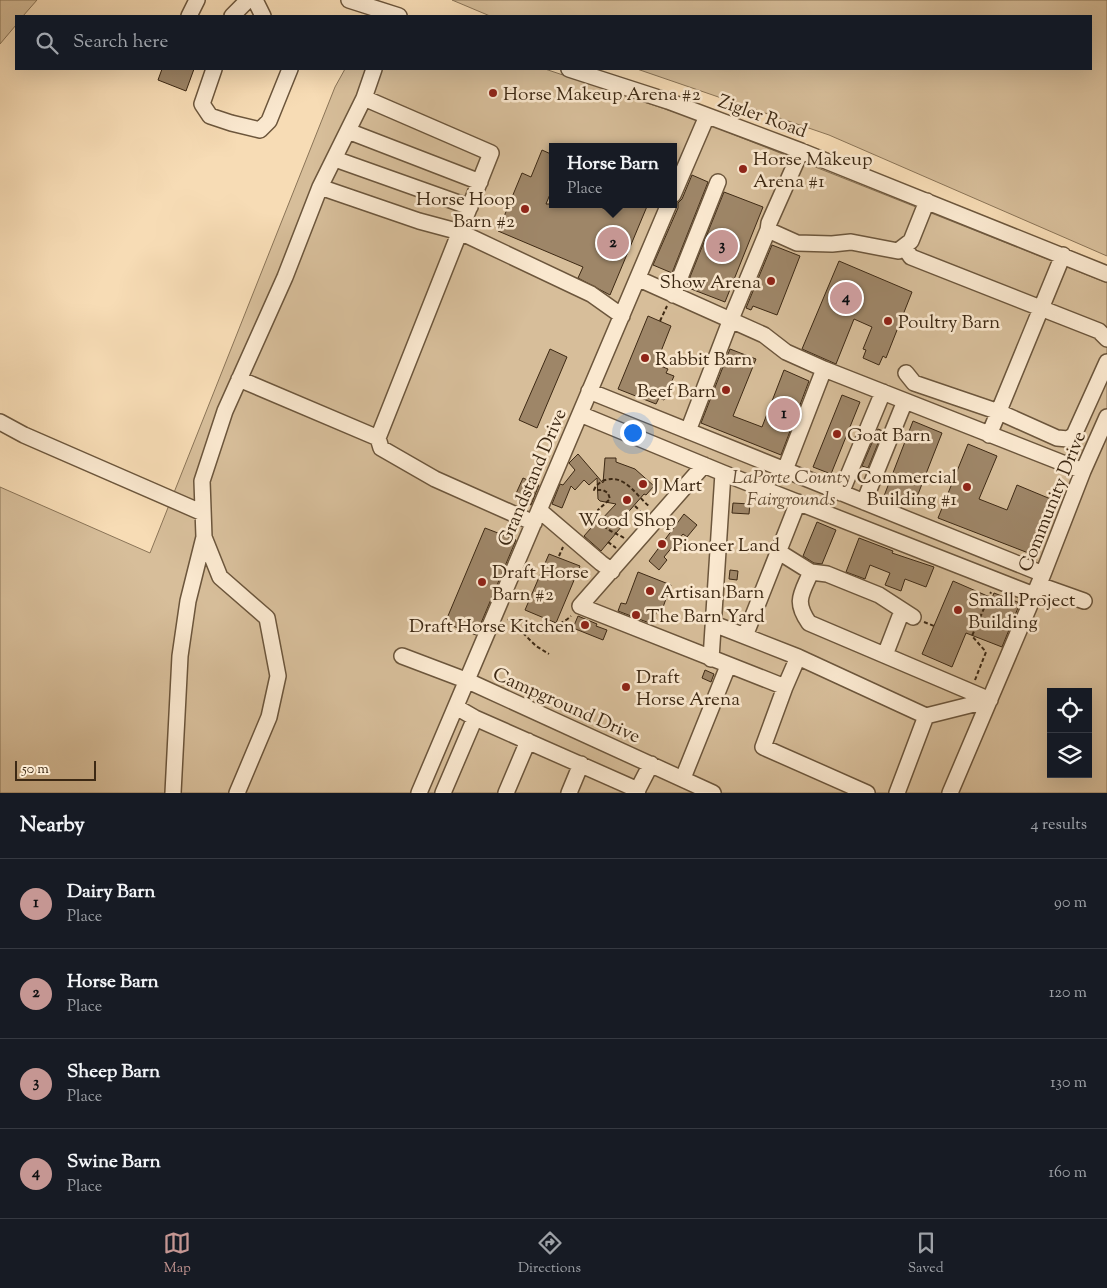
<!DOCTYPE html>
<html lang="en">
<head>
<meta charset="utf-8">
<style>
	:root { --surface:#171b24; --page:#20242c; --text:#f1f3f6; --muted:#9ea1a6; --line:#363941; --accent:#c59692 }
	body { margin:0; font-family:"Sorts Mill Goudy",serif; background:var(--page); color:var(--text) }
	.controls { position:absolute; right:15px; bottom:15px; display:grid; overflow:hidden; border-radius:0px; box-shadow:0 5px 20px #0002 }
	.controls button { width:45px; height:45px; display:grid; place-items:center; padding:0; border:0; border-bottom:1px solid var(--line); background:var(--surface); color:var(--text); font:25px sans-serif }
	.scale { position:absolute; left:15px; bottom:12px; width:81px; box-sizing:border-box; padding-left:5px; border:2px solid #3d2914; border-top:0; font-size:14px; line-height:18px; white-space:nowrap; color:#3d2914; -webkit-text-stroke:4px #fae8cf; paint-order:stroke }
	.you { position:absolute; left:632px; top:432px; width:18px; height:18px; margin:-12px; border:4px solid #fff; border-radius:50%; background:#1a73e8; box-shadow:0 0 0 8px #1a73e833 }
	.badge { display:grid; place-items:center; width:32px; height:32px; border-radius:50%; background:var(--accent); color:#111; font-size:16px; font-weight:700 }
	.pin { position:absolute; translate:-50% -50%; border:2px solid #fff; box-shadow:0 1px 5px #0006 }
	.popup { position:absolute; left:549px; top:143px; width:128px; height:65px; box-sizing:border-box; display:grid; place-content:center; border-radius:0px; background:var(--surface); filter:drop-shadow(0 1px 4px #0005); font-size:16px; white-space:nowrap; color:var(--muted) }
	.popup b { font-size:19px; color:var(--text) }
	.popup::after { content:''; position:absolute; left:50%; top:100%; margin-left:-10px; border:10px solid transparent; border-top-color:var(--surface) }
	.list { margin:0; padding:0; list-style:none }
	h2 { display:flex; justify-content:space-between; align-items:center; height:65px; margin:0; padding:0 20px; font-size:21px }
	h2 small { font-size:16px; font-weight:400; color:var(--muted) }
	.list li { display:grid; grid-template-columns:32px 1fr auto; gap:15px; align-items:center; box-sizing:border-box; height:90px; padding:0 20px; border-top:1px solid var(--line) }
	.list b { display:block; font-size:19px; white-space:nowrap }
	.list p { margin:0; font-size:16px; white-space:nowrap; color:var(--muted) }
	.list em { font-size:16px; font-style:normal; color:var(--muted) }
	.icon { flex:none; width:28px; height:28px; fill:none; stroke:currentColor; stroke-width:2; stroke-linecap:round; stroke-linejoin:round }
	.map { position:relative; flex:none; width:1107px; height:793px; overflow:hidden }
	.search { position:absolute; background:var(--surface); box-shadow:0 5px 20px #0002; left:15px; right:15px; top:15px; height:55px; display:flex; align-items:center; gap:12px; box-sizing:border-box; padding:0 18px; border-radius:0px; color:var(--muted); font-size:19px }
	.sheet { height:425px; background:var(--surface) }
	nav { display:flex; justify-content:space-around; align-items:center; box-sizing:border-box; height:70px; border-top:1px solid var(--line); background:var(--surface); font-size:14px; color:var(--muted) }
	nav a { display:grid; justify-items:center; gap:2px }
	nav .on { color:var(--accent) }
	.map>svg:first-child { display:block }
</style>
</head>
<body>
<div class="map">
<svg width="1107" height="793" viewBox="0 0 1107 793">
	<rect width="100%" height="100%" fill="#f7dcb5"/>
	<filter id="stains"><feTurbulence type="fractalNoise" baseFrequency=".004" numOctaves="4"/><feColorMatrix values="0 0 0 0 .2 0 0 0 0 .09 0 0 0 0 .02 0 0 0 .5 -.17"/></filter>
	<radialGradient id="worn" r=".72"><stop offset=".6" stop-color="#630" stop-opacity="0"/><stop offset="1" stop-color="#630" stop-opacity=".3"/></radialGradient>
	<path fill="#d7be9a" stroke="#8a7457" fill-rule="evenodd" d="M0,0H37L23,16H16V25L0,44Z
		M452,0H1107V256L829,135L637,69H1091V16H490Z
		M345,69H545L692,118L1107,283V793H0V487L150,553L335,87ZM553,147H673V204H553ZM1051,692H1088V774H1051Z"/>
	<path fill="#9e8668" stroke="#3d2914" d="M162,69H194L186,91L158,80Z
		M542,150L553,155V187L546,204H594L607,210L610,204H648L610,295L578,278L583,267L498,231L522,173L531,177Z
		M692,175L708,182L672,273L653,265L678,208V203L682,199Z
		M724,192L763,207L725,302L686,287Z
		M772,245L800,256L777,315L753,306L751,310L746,308Z
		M839,261L912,292L886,358L883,356L879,365L863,358L866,350L863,349L872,327L854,319L836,364L802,349Z
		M648,316L671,326L656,364L668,369L666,373L674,376L664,400L659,398L656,404L618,389Z
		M550,349L567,357L537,428L519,420Z
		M730,349L756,359L733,416L762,427L784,370L809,381L781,455L701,423Z
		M842,395L860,402L831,474L813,467Z
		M913,421L942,433L913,507L884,496Z
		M878,429L883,431L868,468L862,466Z
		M968,444L997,456L979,499L1007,510L1017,485L1053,500L1031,554L938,518Z
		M578,454L603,483L605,458H616V462L635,469L654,486L646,495L644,494L624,517L627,520L601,551L584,536L598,520L600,521L616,504L600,501L598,499L597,478L589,485L584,480L575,490L571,486L562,508L552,504L560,484L563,485L575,470L569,463Z
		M523,478L539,485L531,505L514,498Z
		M733,503L750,504L749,514L732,513Z
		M684,514L697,525L687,537L683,534L664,557L667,560L659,570L649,561Z
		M817,522L836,530L822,564L814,563L803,556Z
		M485,528L516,540L476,635L445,623Z
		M859,538L893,551L892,553L934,567L926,587L905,579L901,591L885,585L890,573L870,565L865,579L846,572Z
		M549,554L580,566L556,623L525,610Z
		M730,570L738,571L737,580L729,579Z
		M638,572L671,585L662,610L658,608L652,624L618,611L621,603L626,604Z
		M953,581L992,598L994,593L1020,603L1002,647L966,633L952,667L922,654Z
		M578,616L597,624L596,626L607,630L603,640L573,628Z
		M705,670L714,674L711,682L702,678Z"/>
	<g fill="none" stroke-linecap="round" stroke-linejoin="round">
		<g stroke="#6c563c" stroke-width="18">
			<path id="minor" d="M255,0L263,16
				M349,0L399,16
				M189,16L197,0
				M232,16L248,0
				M214,69L202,104L210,116L231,123L260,130L269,121L290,69
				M569,69L668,101L801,151L1107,274
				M364,98L491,153L378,438
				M348,131L480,182
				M801,151L769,223L768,230L797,243L832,244L851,242L898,251L911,241L927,201
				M335,159L470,207
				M320,187L419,221L460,232L591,294L622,316
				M673,195L707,116
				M904,247L911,257L1099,331L1107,339
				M639,279L764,335L786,352L824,369L1083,471
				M673,295L718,182
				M906,373L914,383L999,412L1057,438L1068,439L1074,435L1107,362
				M239,379L378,438L381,448L435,479L534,523
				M589,391L1043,574
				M580,414L723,473L1034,595
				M0,422L24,435L203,513
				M688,431L731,319L768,230
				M989,435L1063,255
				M704,465L580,606L785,687L798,657L714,624
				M785,470L824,369
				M841,493L883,392
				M864,502L905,401
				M539,510L601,563L612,571
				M779,552L811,572C801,595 794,601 809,623L990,700L926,716
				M811,572L827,574L879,595L913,617
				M1039,585L1084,601
				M745,636L798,502
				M885,655L902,611
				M402,656L468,681L713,793
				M798,657L926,716L897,793
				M711,659L723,473
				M785,687L763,747L867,793
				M456,707L475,718L638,790
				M683,778L728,666
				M173,793L180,656L188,601L204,537
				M237,793L269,717L278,676L267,618L220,577L204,537L202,481L225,411L285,277L320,187L364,98L374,69
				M419,793L669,204
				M443,793L475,718
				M506,793L528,741
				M569,793L581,764
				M636,793L651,764
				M950,793L1043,574L1083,471L1107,417"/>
		</g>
		<path stroke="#3d2914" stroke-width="2" stroke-dasharray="4 2.5" stroke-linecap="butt" d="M660,321L667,306
			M635,506L644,515
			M624,538C611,530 597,528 598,510L610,499L608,493L603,490H594C596,485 600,482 605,480C626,474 636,496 650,507
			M608,542L616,548
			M559,556L563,547
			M508,619L523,633C537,631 561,626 571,616
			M924,622L934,626
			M523,633L536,646L549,654
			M975,680L986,652L972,636L991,592"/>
		<use href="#minor" stroke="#fae8cf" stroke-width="15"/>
	</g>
	<g fill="#8f2418" stroke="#fae8cf" stroke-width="2">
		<circle cx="493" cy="93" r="5"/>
		<circle cx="743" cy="169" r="5"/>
		<circle cx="525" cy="209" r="5"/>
		<circle cx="771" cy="281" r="5"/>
		<circle cx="888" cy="321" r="5"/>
		<circle cx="645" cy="358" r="5"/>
		<circle cx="726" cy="390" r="5"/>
		<circle cx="837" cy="434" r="5"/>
		<circle cx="643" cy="484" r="5"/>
		<circle cx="967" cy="487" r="5"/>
		<circle cx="627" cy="500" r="5"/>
		<circle cx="662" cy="544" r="5"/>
		<circle cx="482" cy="582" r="5"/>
		<circle cx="650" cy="591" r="5"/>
		<circle cx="958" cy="610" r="5"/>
		<circle cx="636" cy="615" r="5"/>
		<circle cx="585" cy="625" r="5"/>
		<circle cx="626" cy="687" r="5"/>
	</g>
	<g text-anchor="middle" stroke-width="5" stroke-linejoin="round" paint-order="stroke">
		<g font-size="19" fill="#3d2914" stroke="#fae8cf" text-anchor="start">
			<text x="503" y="100">Horse Makeup Arena #2</text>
			<text x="753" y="165">Horse Makeup<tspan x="753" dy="22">Arena #1</tspan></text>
			<text x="515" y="205" text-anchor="end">Horse Hoop<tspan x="515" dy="22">Barn #2</tspan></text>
			<text x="761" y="288" text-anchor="end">Show Arena</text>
			<text x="898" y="328">Poultry Barn</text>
			<text x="655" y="365">Rabbit Barn</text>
			<text x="716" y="397" text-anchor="end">Beef Barn</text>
			<text x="847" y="441">Goat Barn</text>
			<text x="957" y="483" text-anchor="end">Commercial<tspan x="957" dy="22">Building #1</tspan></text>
			<text x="653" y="491">J Mart</text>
			<text x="627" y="526" text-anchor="middle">Wood Shop</text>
			<text x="672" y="551">Pioneer Land</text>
			<text x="492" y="578">Draft Horse<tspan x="492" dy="22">Barn #2</tspan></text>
			<text x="660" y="598">Artisan Barn</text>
			<text x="968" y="606">Small Project<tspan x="968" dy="22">Building</tspan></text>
			<text x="646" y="622">The Barn Yard</text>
			<text x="575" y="632" text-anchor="end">Draft Horse Kitchen</text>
			<text x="636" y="683">Draft<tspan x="636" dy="22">Horse Arena</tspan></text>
		</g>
		<g font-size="19" fill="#3d2914" stroke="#fae8cf">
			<text transform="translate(763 115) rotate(20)" y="7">Zigler Road</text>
			<text transform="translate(531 477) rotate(-67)" y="7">Grandstand Drive</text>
			<text transform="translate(1051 501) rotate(-68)" y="7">Community Drive</text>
			<text transform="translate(567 704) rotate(24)" y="7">Campground Drive</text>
		</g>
		<g font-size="19" font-style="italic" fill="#644e36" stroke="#fae8cf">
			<text x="791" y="483">LaPorte County<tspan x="791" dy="22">Fairgrounds</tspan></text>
		</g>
	</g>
	<rect width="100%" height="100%" filter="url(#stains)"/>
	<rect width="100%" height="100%" fill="url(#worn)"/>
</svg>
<div class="controls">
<button><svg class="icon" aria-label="locate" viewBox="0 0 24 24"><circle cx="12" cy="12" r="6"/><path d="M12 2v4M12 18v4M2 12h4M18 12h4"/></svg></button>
<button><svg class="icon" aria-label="layers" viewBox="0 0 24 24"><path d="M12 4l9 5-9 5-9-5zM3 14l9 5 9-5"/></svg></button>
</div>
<div class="scale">50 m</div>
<div class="you"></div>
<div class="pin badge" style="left:784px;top:414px">1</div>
<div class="pin badge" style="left:613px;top:243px">2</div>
<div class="popup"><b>Horse Barn</b>Place</div>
<div class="pin badge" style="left:722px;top:246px">3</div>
<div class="pin badge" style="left:846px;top:298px">4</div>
<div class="search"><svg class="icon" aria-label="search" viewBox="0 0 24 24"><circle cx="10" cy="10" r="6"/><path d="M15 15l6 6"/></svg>Search here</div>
</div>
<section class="sheet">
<h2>Nearby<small>4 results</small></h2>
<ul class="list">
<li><span class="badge">1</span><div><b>Dairy Barn</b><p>Place</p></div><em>90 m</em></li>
<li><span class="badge">2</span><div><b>Horse Barn</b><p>Place</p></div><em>120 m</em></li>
<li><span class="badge">3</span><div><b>Sheep Barn</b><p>Place</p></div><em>130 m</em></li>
<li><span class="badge">4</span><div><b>Swine Barn</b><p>Place</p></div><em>160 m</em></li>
</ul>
</section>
<nav>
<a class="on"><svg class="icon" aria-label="map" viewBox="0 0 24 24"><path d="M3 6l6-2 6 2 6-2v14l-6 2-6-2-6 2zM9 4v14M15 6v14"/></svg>Map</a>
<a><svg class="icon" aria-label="directions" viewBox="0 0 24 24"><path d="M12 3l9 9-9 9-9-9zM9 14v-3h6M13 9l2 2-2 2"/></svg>Directions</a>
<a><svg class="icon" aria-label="saved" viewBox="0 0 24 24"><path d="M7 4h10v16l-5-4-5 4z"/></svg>Saved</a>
</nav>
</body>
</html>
